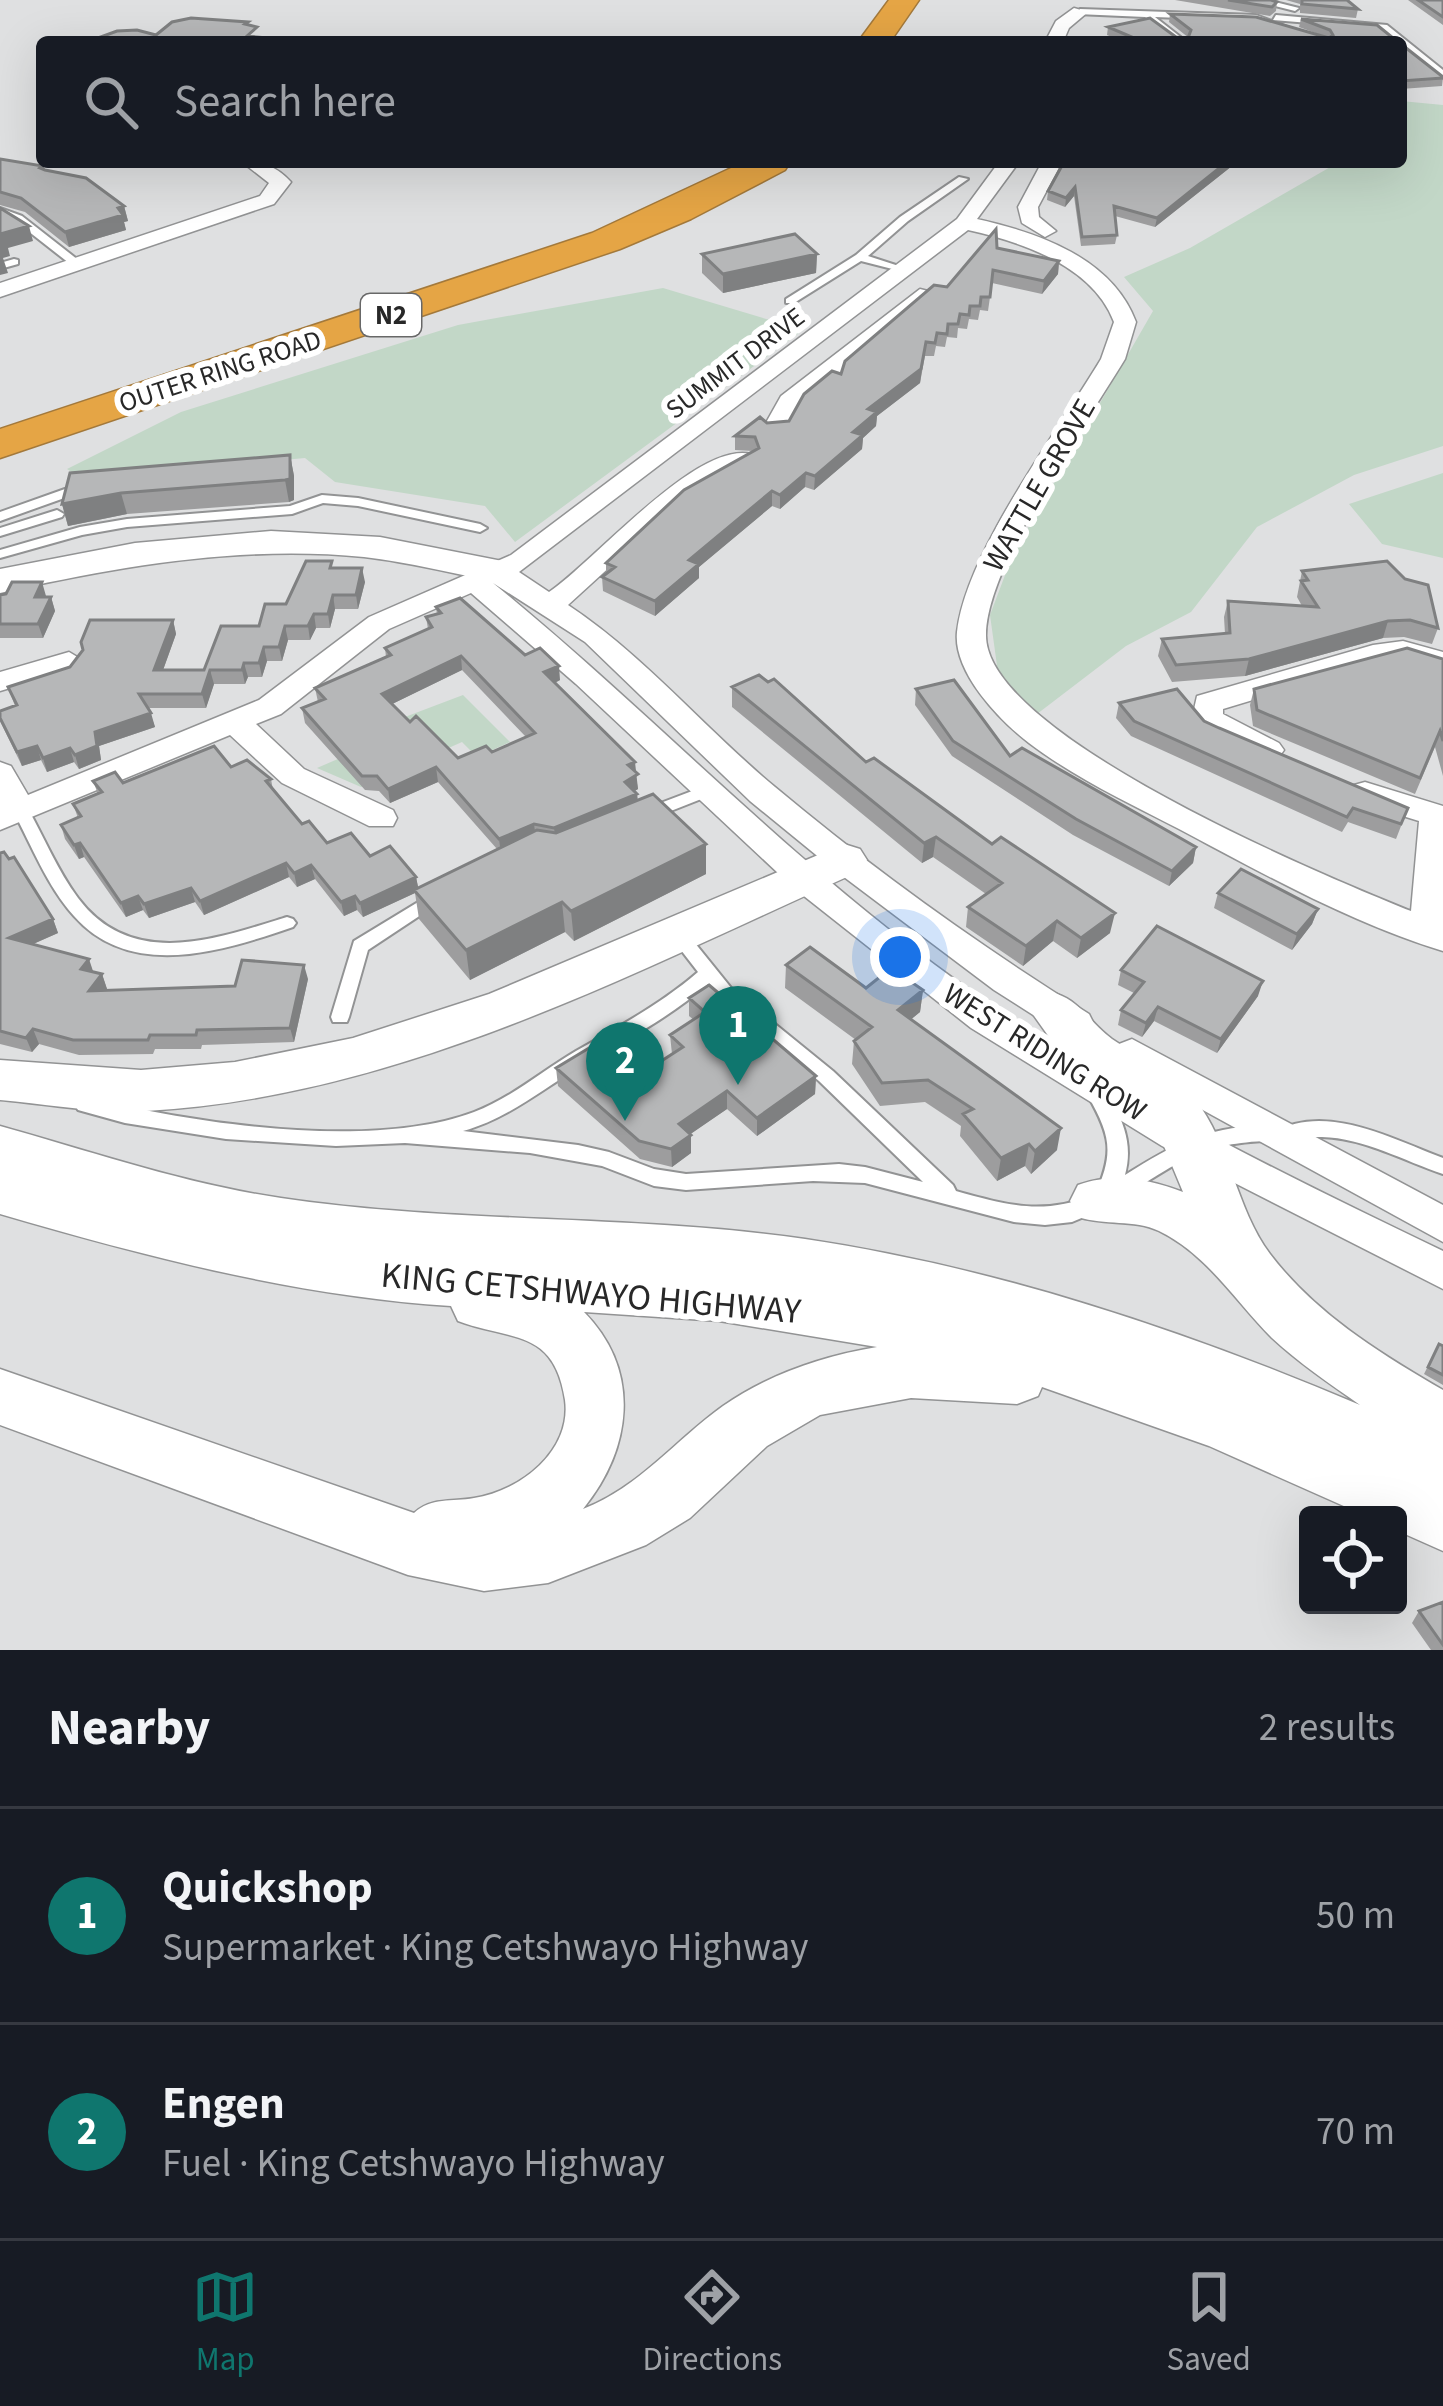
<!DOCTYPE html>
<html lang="en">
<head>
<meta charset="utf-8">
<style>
	:root { --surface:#171b24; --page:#20242c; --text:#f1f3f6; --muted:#9ea1a6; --line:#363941; --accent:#0f766e }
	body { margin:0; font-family:"Source Sans 3",sans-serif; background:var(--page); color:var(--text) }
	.controls { position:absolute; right:36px; bottom:36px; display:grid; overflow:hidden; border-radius:12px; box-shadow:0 12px 48px #0002 }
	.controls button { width:108px; height:108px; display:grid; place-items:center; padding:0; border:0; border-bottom:3px solid var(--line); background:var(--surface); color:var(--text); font:60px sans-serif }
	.you { position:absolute; left:900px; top:957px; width:42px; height:42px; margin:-30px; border:9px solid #fff; border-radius:50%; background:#1a73e8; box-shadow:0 0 0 18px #1a73e833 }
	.badge { display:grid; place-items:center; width:78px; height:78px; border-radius:50%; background:var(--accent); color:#fff; font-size:39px; font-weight:700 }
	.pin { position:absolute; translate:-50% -99px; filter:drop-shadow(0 3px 6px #0008) }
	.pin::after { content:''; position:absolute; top:63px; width:42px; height:36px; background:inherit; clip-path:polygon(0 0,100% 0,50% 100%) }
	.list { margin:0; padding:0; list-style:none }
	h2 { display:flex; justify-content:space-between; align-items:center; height:156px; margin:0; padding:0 48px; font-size:51px }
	h2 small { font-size:39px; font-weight:400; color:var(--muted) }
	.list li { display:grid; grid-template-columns:78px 1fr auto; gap:36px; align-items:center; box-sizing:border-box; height:216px; padding:0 48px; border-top:3px solid var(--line) }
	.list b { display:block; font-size:45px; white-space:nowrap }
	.list p { margin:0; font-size:39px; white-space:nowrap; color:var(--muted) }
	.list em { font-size:39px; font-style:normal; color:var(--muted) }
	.icon { flex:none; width:66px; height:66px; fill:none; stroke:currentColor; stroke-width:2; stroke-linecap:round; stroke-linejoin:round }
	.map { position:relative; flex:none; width:1443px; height:1650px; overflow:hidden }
	.search { position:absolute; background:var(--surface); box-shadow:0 12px 48px #0002; left:36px; right:36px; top:36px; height:132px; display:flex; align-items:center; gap:30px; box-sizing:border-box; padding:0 42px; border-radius:12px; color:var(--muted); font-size:45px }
	.sheet { height:588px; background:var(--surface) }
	nav { display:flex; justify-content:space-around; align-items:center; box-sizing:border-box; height:168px; border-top:3px solid var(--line); background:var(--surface); font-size:33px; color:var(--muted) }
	nav a { display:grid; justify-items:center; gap:6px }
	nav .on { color:var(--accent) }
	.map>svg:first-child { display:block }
</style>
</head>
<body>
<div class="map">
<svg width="1443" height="1650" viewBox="0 0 1443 1650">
	<rect width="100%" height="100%" fill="#dfe0e1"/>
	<path fill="#c2d7c7" d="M1401,101L1443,105V446L1354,475L1257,527L1191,612L1126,646L1037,714L999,680L990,615L1013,554L1153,311L1124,277L1190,248L1339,162H1401Z
		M663,288L803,330L515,542L485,506L335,482L305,458L83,479L67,469L181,412L458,325Z
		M1443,473V558L1382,544L1349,504Z
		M463,695L510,742L477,757L462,742L361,787L317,768L405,730L397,720Z"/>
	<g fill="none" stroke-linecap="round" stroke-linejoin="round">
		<g stroke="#929394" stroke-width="4">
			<path id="service" d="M1251,0H1267L1299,8L1295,11Z
				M1080,9L1256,15L1327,42H1315L1255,21L1155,17L1187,42H1177L1145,17L1077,14Z
				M1276,15L1387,25L1443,70V78L1382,29L1273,20Z
				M959,177L968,179L908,221L868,256L908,269V273L861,261L794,303H786V299L856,255L900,217Z
				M0,208L22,216L82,263V267H74L14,220L0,215Z
				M14,259L18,260V264L0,269V263Z
				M65,489L72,493L70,496L0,521V512Z
				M322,495L358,498L480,524L487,528L480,532L358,506L323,503L292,514L127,527L82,535L0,558V550L80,527L127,519L290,506Z
				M57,510L64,514L62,517L0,536V528Z
				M708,785L714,786L716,790L714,794L648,820L640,814L642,810Z
				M21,805L27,807C44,837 57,870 78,898C132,970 216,939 287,917L293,919L296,923L293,927C223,951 131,981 74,916C47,886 32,846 13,811Z
				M433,893L439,895L442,899L439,903L368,950L349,1017L347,1022H333L331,1017L354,941Z
				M676,926L682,927L732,989L833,1071L953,1185L956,1191C1010,1206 1042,1215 1095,1195C1114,1153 1111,1136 1088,1096L1091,1091C1095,1090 1098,1088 1101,1089C1106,1091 1111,1101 1114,1105C1126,1128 1132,1149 1125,1175C1176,1143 1202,1129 1263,1125L1270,1127L1273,1133C1325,1102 1392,1139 1443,1158V1174C1404,1161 1364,1138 1322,1137C1305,1136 1289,1144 1274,1142L1271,1136L1263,1141C1199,1145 1185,1159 1132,1191C1118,1199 1111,1195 1103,1209L1072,1222L1045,1225L1014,1222L865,1183L813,1181L686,1190L654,1186L602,1166L530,1153L405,1143L336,1146L226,1139L125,1123L78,1110L75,1105L78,1100L85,1097C191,1123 370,1151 474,1112C511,1098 542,1071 576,1051C618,1027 661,1004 698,972L667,932L670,927ZM708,984L720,999L819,1081L923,1182L865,1167L839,1164L686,1174L654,1169L609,1152L578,1145L463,1131C507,1119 541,1090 580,1067C624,1041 669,1018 708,984Z"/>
		</g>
		<g stroke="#929394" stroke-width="3">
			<path id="minor" d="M1074,8L1088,12L1069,28L1063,42H1045L1056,21Z
				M242,162C263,162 276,166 291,182L274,204L0,297V283L260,196L269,183Z
				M999,162H1019L977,219C1039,233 1112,258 1136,322L1125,359C1087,422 986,566 986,635C985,735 1324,876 1411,911L1419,821L1354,801L1349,793L1354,785L1365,782L1443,806V951C1353,924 1264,874 1179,829C1129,803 1075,778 1029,743C999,720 953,672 957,632C966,552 1058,431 1101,359L1114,322C1093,266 1022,242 968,230L519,572L549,592C594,562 696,441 751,454L755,459L751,464L682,501L568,605C645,656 704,728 775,787C874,870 980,946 1089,1014L1094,1024L1089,1034L1076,1038L1063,1034L994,990L832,868L750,801L585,642L493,583C644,706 778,849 935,965C1092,1081 1268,1167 1443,1251V1289L1162,1146L971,1028L795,889L576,684L471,593L389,629L281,714L256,724L304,769L393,810L397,818L393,826H369L282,783L230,735L0,830V762L11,766L28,795L259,700L369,617L511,555L957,219Z
				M1042,162H1062L1038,207L1039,217L1056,231L1045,237L1022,223L1018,207Z
				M920,289L928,291V301L800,405L785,433H767L763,428L781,396Z
				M1403,641L1443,652V671L1402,659L1385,660L1223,709V714L1279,743L1284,750L1279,757H1257L1196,725L1192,718L1197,696L1373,645Z
				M69,652L84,661L80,667L0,691V672Z
				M1132,1039L1443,1205V1242L1119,1064L1113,1054L1119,1044Z"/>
		</g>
		<g stroke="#929394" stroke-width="3">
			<path id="secondary" d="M271,531L380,537L512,563L518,571L512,579L499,582C454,574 409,562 364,557C241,545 120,566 0,593V569L135,543Z
				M844,844L860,849L867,860L860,871C632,973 400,1097 146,1111C98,1114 47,1104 0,1100V1060L141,1070L235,1062L353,1038L489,994Z
				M1057,994C1081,1002 1091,1024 1112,1039C1140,1058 1173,1071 1194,1098C1231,1144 1235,1207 1270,1254C1315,1313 1379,1353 1443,1390V1551L1398,1531V1515H1364L1209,1446L1042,1387L1038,1396L1017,1404L911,1398L820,1415L767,1446L690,1518L646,1545L548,1583L484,1591L408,1575L0,1425V1369L414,1513C431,1497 452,1502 474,1498C520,1491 572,1451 565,1400C554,1328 511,1341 458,1321L451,1306C297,1296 147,1257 0,1214V1126C93,1152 185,1184 281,1198C455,1224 632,1214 805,1239C998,1268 1181,1329 1360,1405C1330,1384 1299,1363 1272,1338C1235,1301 1208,1255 1159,1231C1134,1219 1105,1226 1078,1217L1070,1201L1078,1185C1115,1172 1148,1179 1183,1192L1156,1127L1128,1100L1064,1058L1032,1013L1039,1000ZM584,1312L719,1321L877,1347C823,1356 769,1374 723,1406C674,1441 641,1486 583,1509C632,1449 642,1371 584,1312Z"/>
		</g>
		<g stroke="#a3793b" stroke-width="3">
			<path id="motorway" d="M889,0H919L890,42H858Z
				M744,162H790L785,170L691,219L620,249L0,458V429L592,233Z"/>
		</g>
		<use href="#service" fill="#fff" fill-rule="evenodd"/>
		<use href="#minor" fill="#fff" fill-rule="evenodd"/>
		<use href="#secondary" fill="#fff" fill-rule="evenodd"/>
		<use href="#motorway" fill="#e5a545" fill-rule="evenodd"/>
	</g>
	<path fill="#9d9d9e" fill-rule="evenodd" d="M1175,0H1271L1277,2L1276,11L1270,16Z
		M1286,0H1347L1358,9L1356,18L1300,13V4Z
		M1408,0H1443V25Z
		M1170,14L1329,38L1299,27L1301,19L1398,42L1121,41L1107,35L1108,27L1189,38L1169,22Z
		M1401,44L1443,77L1442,86L1401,89Z
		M0,159L43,166L45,170L124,206L128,221L124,222L126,230L69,247L25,212L0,205Z
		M1064,162H1237L1155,227L1115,216L1117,235L1115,244L1081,246L1074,196L1065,207L1047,200L1048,191Z
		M997,248L1059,261L1058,274L1042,294L992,283L988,311L980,310L978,320L969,319L967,329L958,328L957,338L947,337L945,347L936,346L934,356H925L920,383L877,416L876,426L863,438L862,449L814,490L805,487L780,509L772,506L699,567V578L655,616L603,591L602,577L606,574V563L753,451L735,450V436L767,423L789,421L841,374Z
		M702,254H817L816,273L723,293L702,273Z
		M290,455L294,476V500L289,502L127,514L68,526L62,504Z
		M333,568L365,582L358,609H335L330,628H316L310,640H288L282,661H267L262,677H248L245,684H214L206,708H148L155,727L99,746L101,760L79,769L74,762L47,772L41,760L22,766L0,721V711L15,706L8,687L70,667L173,620L176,634L163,670H204Z
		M1302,571L1438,628L1432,644L1404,637L1383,638L1245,676L1172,682L1158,656L1162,639L1225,634L1224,617L1228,601L1302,606L1297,597Z
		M0,595L51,597L55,611L43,638H0Z
		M436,607L525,655L560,680L555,683L635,772L638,789L634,791L637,794L638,800L706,874L574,941L565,932L470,980L419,919L415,893L363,917L357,910L344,916L315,879L297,887L289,877L204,915L195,902L149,918L143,910L126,917L84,857L79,859L65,839L61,825L78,818L73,804L98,794L93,781L123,783L231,767L271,779L273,790L302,824L327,843L370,856L416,877L418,888L497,849L438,782L390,803L379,791L365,790L305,723L302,708L318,702L315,688L386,657L385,648L428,629L426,617L437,615ZM462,670L526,737L492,752L458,758L410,722L392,704Z
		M1443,659V776L1435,747L1415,794L1253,726L1250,705L1254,689Z
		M732,687L866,762L1110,933L1077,958L1053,941L1023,966L966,927L968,907L986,894L933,857L922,863L732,707Z
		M916,689L1010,756L1196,847L1193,863L1169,886L1073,835L952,756L915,705Z
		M1119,703L1204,721L1408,808L1396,839L1348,822L1342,832L1131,736L1116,718Z
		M0,853L53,919L58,933L33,944L93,972L102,974L107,989L106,990L235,986L308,979L294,1042L202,1045L201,1049H155L153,1054L79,1055L39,1044L32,1052L0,1044Z
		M1218,893L1318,909L1312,924L1292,950L1214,908Z
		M786,965L866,988L923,990L920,1012L911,1019L1057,1150L1031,1174L1025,1166L997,1181L960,1136L961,1126L925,1102L880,1106L852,1064L854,1041L856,1040L785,988Z
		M1121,970L1258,996L1217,1053L1154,1021L1142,1037L1118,1025L1121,1010L1134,993L1118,985Z
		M689,998L816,1076L815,1094L757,1136L727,1109L690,1134L691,1153L672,1167L640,1159L558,1086L556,1068L629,1082L672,1054L670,1035L694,1020L689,1016Z
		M1439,1344L1443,1346V1385L1424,1374Z
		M1443,1602V1650H1431L1412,1623L1419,1611Z"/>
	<path fill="#7f8081" d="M1227,162H1237L1155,227L1157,218Z
		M1075,187L1074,196L1065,207L1066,198Z
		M124,206L128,221L124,222L126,230L69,247L65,232Z
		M29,226L33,241L8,248L10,256L3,258L8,273L0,275V234Z
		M817,254L816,273L723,293V274Z
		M1059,261L1058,274L1042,294L1044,281Z
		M926,342L920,383L877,416L876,426L863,438L862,449L814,490L815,476L868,409Z
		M290,455L294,476V500L289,502L285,480Z
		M806,473L805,487L780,509V495Z
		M772,491V506L699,567V578L655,616V601L689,560Z
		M121,493L127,514L68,526L62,504Z
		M362,568L365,582L358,609L356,595Z
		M42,582L46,596L35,597Z
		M333,595L335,609L330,628L328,614Z
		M51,597L55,611L43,638L38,624Z
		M314,614L316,628L310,640L308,626Z
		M173,620L176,634L158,684L154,670Z
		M1388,621L1383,638L1245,676L1249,659Z
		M285,626L288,640L282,661L279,647Z
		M264,647L267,661L262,677L259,663Z
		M461,656L462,670L384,708L382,694Z
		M244,663L248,677L245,684L242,670Z
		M559,666L560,680L546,687L544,672Z
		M210,670L214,684L206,708L202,694Z
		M151,713L155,727L99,746L101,760L79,769L75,755L95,732Z
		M37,746L41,760L22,766L17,752Z
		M70,748L74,762L47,772L43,758Z
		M635,762L638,789L625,797V782L628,765Z
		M436,767L438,782L390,803L388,789Z
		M637,794L638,809L556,842L554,828Z
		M534,824L536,839L501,854L499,839Z
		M936,837L933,857L922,863L924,843Z
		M80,843L84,857L79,859L74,845Z
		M706,844V874L574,941L571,911Z
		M1196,847L1193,863L1169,886L1172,871Z
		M286,863L289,877L204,915L200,901Z
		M311,865L315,879L297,887L294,873Z
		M416,877L419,891L414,890L415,893L363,917L360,903Z
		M191,888L195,902L149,918L144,904Z
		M138,896L143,910L126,917L121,903Z
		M355,896L357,910L344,916L341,902Z
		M562,902L565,932L470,980L466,950Z
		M1318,909L1312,924L1292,950L1297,934Z
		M1115,913L1110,933L1077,958L1081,938Z
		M53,919L58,933L15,952L9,938Z
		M1057,921L1053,941L1023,966L1026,946Z
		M89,959L94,974L81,969Z
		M304,965L308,979L294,1042L290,1028Z
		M102,974L107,989L94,1005L89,991Z
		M1263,981L1258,996L1217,1053L1221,1039Z
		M923,990L920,1012L896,1032L898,1010Z
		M1158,1007L1154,1021L1142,1037L1146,1023Z
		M33,1029L39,1044L32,1052L26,1038Z
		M816,1076L815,1094L757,1136V1118Z
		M727,1091V1109L679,1142V1124Z
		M1061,1128L1057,1150L1031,1174L1035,1151Z
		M691,1135V1153L672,1167L671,1149Z
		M1029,1144L1025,1166L997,1181L1001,1158Z"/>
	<path fill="#b6b7b8" stroke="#7f8081" stroke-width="3" fill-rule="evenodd" d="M1228,0H1271L1277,2L1272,7Z
		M1302,0H1347L1358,9L1302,4Z
		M1418,0H1443V17Z
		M1170,14L1256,17L1329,38L1333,35L1330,30L1301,19L1377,25L1398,42H1119L1134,38L1108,27L1150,18L1176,37L1188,38L1191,30Z
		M191,18L248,22L245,24L257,27L247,36L310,42H87L117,31L137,30L156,35L172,22Z
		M1401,44L1443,77V78L1401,81Z
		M0,159L43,166L40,168L45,170L86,178L124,206L118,208L123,215L65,232L21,198L0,192Z
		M1064,162H1227L1157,218L1114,206L1117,235L1082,237L1075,187L1066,198L1048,191Z
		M0,208L29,226L0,234Z
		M996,229L997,248L1059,261L1044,281L993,270L990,297H981L980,306H970L969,315L960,314L958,324H948L947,334L937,333L935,343L926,342L921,369L868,409L877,412L853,432L863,435L815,476L806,473L780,495L772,491L689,560L699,564L655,601L602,577L615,567L606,563L684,490L759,448L755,437L735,436L760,417L767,423L789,421L804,394L832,371L841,374L845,361L934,285L947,287Z
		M795,234L817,254L723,274L702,254Z
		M290,455V479L285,480L121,493L62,504L70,473Z
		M306,561H332L330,568H362L356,595H333L328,614H314L308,626H285L279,647H264L259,663H244L242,670H210L202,694H139L151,713L95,732L97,746L75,755L70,748L43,758L37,746L17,752L0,718V711L17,705L8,687L70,667L83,650L81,642L90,620H173L154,670H204L221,626H259L265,604H286Z
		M1387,561L1405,579L1428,585L1438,628L1410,620L1388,621L1249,659L1176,665L1162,639L1230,633L1228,601L1318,607L1301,581L1308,580L1302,571Z
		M12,582H42L35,597H51L38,624H0V595L6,594Z
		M460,598L525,655L540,648L559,666L544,672L635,762L628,765L638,774L625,782L637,794L554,828L534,824L499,839L436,767L388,789L377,776H362L302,708L325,699L315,688L391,655L385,648L432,627L426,617L441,613L436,607ZM461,656L535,733L492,752L486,746L458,758L416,716L410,722L382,694Z
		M1407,648L1443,659V741L1440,731L1420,778L1257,710L1254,689Z
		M759,675L768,682L774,679L866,762L874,758L992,844L1001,837L1115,913L1081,938L1057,921L1026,946L968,907L1002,883L936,837L924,843L732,687Z
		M954,680L1010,756L1022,748L1196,847L1172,871L1076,819L953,741L916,689Z
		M1177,689L1204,721L1219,728L1408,808L1401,824L1353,808L1347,817L1134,721L1119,703Z
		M214,746L231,767L247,760L271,779L266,781L302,824L309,821L327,843L351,833L370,856L390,846L416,877L360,903L355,896L341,902L311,865L294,873L286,863L200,901L191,888L144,904L138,896L121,903L80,843L74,845L61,825L81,816L73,804L102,792L93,781L115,772L123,783Z
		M653,794L706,844L571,911L562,902L466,950L414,890L537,830L556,833Z
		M4,852L9,859L14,857L53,919L9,938L89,959L81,969L102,974L89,991L235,986L242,960L304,965L290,1028L197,1030L196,1035H150L148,1040H73L33,1029L26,1038L0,1031V853Z
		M1241,869L1318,909L1297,934L1218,893Z
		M1157,926L1263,981L1221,1039L1158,1007L1146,1023L1121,1010L1144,982L1121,970Z
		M810,947L866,988L891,968L923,990L898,1010L1061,1128L1035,1151L1029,1144L1001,1158L963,1114L973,1109L928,1080L882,1083L854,1041L872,1027L786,965Z
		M709,985L816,1076L757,1118L727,1091L679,1124L691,1135L671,1149L639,1141L556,1068L589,1048L629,1082L683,1047L670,1035L705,1012L689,998Z
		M1439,1344L1443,1346V1375L1428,1367Z
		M1443,1602V1645L1419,1611Z"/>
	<g text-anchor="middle" stroke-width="12" stroke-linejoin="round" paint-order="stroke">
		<rect fill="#fff" stroke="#686868" stroke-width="3" x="361" y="294" width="60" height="42" rx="9"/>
		<g font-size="27" font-weight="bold" fill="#282828">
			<text x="391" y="324">N2</text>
		</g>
		<g font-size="27" fill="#282828" stroke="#fff">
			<text transform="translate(735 363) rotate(-37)" y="9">SUMMIT DRIVE</text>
			<text transform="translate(220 371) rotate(-18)" y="9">OUTER RING ROAD</text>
		</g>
		<g font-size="30" fill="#282828" stroke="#fff">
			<text transform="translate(1039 485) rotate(-60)" y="10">WATTLE GROVE</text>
			<text transform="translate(1045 1052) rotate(32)" y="10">WEST RIDING ROW</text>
		</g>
		<g font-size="36" fill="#282828" stroke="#fff">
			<text transform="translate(591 1292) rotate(5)" y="13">KING CETSHWAYO HIGHWAY</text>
		</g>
	</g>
</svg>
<div class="controls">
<button><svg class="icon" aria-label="locate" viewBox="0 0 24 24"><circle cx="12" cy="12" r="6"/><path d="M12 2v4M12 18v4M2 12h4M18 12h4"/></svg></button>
</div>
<div class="you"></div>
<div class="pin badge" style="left:738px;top:1085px">1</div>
<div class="pin badge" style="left:625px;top:1121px">2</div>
<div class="search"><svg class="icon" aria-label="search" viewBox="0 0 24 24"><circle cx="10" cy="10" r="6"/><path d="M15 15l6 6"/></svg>Search here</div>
</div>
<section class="sheet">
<h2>Nearby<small>2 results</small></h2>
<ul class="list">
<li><span class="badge">1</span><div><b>Quickshop</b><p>Supermarket · King Cetshwayo Highway</p></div><em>50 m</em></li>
<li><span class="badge">2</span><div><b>Engen</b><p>Fuel · King Cetshwayo Highway</p></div><em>70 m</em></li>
</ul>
</section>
<nav>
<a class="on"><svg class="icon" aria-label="map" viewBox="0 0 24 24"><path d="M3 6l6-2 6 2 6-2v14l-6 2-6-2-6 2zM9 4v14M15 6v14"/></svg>Map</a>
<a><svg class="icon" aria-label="directions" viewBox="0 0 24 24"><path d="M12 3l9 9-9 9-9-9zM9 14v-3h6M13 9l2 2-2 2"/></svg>Directions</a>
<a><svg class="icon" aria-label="saved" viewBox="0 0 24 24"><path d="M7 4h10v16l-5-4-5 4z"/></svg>Saved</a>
</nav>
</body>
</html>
